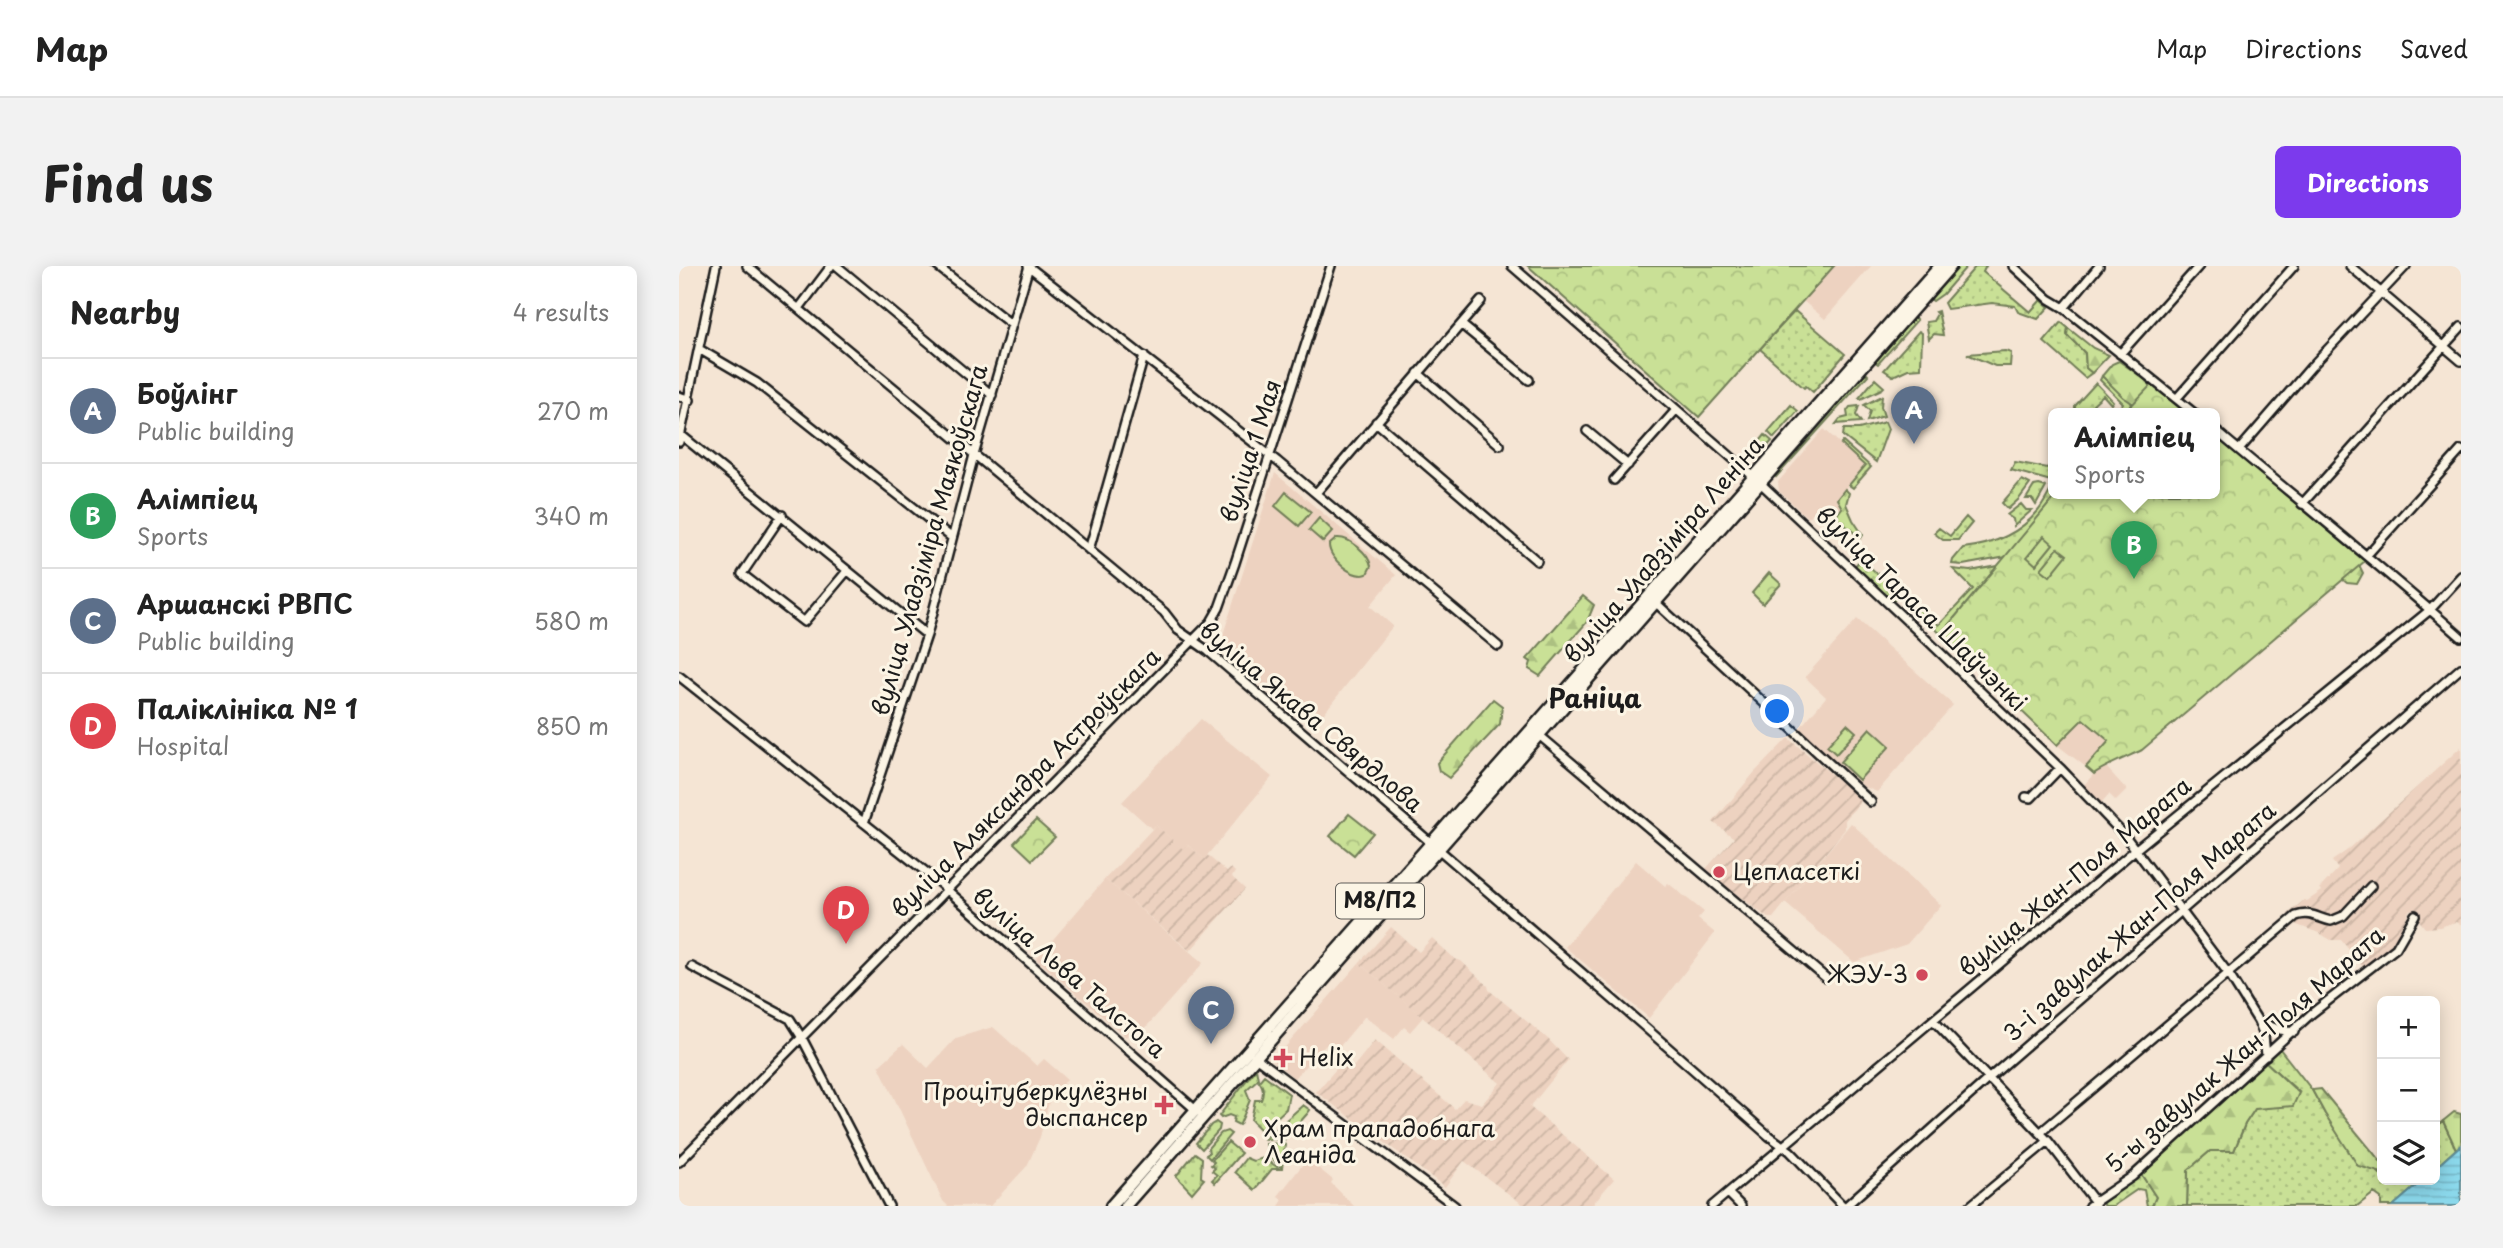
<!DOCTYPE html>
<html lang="en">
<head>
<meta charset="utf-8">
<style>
	:root { --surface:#fff; --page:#f2f2f2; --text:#222; --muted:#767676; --line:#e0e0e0; --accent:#7c3aed }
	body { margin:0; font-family:"Playpen Sans",sans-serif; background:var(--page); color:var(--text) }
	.controls { position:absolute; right:21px; bottom:21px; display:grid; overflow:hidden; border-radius:10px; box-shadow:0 4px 18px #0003 }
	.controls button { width:63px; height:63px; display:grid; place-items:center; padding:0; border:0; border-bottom:2px solid var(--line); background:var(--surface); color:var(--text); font:35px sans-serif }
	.you { position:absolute; left:1099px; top:446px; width:24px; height:24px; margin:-18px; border:5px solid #fff; border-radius:50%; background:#1a73e8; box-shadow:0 0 0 10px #1a73e833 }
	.badge { display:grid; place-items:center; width:46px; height:46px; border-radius:50%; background:var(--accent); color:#fff; font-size:23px; font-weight:700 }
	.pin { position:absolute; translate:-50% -58px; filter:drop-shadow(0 2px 4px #0008) }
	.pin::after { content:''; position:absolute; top:37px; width:24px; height:21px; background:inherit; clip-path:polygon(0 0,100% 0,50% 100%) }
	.popup { position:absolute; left:1369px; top:142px; width:172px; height:91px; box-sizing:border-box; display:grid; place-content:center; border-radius:10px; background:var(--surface); filter:drop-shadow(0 2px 5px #0005); font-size:23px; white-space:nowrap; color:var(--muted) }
	.popup b { font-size:26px; color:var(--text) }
	.popup::after { content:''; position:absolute; left:50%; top:100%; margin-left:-14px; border:14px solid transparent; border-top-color:var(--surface) }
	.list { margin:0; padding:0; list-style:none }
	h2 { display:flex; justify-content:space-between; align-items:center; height:91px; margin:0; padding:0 28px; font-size:30px }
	h2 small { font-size:23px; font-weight:400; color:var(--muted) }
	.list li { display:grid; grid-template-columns:46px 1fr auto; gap:21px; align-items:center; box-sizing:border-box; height:105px; padding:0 28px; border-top:2px solid var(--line) }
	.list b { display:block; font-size:26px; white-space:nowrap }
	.list p { margin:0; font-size:23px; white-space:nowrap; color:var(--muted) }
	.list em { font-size:23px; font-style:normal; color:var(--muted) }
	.icon { flex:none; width:38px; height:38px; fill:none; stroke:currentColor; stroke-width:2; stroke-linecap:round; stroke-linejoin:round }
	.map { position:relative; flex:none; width:1782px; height:940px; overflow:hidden; border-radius:10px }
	header { display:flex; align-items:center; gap:42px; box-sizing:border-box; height:98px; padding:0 35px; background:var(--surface); border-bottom:2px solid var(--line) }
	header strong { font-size:33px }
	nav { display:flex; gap:38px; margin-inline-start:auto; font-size:24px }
	.intro { display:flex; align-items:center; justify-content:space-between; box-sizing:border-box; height:168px; padding:0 42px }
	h1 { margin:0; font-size:49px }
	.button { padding:18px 32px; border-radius:10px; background:var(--accent); color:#fff; font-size:24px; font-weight:700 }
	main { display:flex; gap:42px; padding:0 42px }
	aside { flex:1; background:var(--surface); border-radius:10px; box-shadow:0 4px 18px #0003 }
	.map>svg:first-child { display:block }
</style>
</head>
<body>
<header>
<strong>Map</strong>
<nav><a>Map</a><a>Directions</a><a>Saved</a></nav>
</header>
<div class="intro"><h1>Find us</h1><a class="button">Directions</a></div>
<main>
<aside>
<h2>Nearby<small>4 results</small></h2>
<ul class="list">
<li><span class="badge" style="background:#5c6f8a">A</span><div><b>Боўлінг</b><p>Public building</p></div><em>270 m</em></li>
<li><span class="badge" style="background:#2e9e5b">B</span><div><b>Алімпіец</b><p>Sports</p></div><em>340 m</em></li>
<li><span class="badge" style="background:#5c6f8a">C</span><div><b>Аршанскі РВПС</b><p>Public building</p></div><em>580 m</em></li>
<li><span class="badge" style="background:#e0444e">D</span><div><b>Паліклініка № 1</b><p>Hospital</p></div><em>850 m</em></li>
</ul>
</aside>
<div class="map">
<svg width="1782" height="940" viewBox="0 0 1782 940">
	<defs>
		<pattern id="industrial-furrows" width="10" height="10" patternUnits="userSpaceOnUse" patternTransform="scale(1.75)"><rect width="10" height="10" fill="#edd2c0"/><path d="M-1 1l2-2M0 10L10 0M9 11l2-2" fill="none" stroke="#cbb4a4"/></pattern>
		<pattern id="grass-dots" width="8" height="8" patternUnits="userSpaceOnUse" patternTransform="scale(1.75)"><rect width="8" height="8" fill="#c9e096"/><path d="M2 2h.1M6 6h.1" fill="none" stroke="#acc081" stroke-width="1.8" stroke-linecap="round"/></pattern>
		<pattern id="forest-firs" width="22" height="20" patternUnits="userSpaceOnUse" patternTransform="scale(1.75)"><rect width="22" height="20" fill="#c9e096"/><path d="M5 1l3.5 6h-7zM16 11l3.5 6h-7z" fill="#acc081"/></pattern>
		<pattern id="park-crowns" width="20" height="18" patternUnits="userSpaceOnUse" patternTransform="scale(1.75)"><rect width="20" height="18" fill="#c9e096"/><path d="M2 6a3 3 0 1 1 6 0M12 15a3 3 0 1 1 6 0" fill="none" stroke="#acc081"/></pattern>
		<pattern id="water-rules" width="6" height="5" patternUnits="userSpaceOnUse" patternTransform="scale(1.75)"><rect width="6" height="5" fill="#8bd8eb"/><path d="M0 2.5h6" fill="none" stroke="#77b9c9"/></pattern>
	</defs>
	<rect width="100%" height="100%" fill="#f5e5d4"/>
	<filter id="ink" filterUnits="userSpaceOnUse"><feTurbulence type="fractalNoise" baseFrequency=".0143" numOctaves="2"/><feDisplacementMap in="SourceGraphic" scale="14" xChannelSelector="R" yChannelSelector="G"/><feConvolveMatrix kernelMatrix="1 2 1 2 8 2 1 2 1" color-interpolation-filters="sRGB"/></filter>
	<g filter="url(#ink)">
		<path fill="#edd2c0" d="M1155,0H1192L1146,53L1124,35Z
			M1145,163L1186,200L1158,232L1163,242L1156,251L1141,239L1129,252L1100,225L1099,216Z
			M596,207L717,309L691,340L714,360L634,461L540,381Z
			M1178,353L1274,439L1198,526L1184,520L1120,463L1147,431L1126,411Z
			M522,453L593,511L525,593L509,579L504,584L477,559L473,563L443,536Z
			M1404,453L1430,475L1407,501L1378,479Z
			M1420,502H1428L1448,524L1437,535L1430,528L1422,537L1405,519Z
			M1172,557L1262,639L1228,678L1175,696L1106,637Z
			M957,595L986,620L989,617L1025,646L1019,653L1036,667L970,752L886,681Z
			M426,613L524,697L461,768L454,763L447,771L357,693Z
			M680,697L744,751L731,766L725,761L715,773L686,750L661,780L647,779L615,812L594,795Z
			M314,761L358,800L365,793L388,813L370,836L361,871L348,900L311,940H269L264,935L200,800L224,778L249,802L277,772Z
			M628,893L654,914L652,917L675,940H600L604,934L599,930Z"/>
		<path fill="url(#industrial-furrows)" d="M1109,472L1183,534L1166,554V563L1094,652H1089L1026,604L1055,572L1034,556L1075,507Z
			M1782,481V658L1776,656L1761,661L1746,662L1731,643L1714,680L1685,702L1662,674H1652L1640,667L1618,659L1609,648L1625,634L1628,635L1643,625L1641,622L1659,603L1653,595L1670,583Z
			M477,559L504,583L509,579L524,592L528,589L548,606L552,602L556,606L553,611L566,623L511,685L426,613Z
			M712,661L740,686L753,672L776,693L782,695L809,720L810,724L869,773L889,794L851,841L935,913L912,940H846L785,895L766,921L637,826L657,803L675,800L696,774L776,843L785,833L803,838L821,817L680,697Z"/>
		<path fill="url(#grass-dots)" stroke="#727e59" stroke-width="2" d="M1279,0H1288L1264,28L1254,35L1250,32Z
			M1297,0H1307L1304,6L1351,46L1362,34L1370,41L1359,53L1339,46L1336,40L1313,37L1268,43L1265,37Z
			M1116,45L1166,88L1134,126L1127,120L1125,122L1081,83Z
			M1259,45L1264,69L1255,68L1250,73L1247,56L1254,55L1258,48L1256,46Z
			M1234,50L1238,54L1199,98L1195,95Z
			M1382,56L1389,62L1388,69L1406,87L1407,102L1413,107L1406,112L1365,76Z
			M1240,65L1243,67L1242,102L1229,103L1214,110L1205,104Z
			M1326,85L1332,87L1331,100H1316L1288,88Z
			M1185,105L1189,109L1097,211L1094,208Z
			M1423,110L1453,137L1445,147H1436L1444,137L1421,114Z
			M1196,113L1205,121L1203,123L1182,133L1180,132Z
			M1417,117L1434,135L1432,138L1424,129L1414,138L1422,147H1396V140Z
			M1203,130L1202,141L1205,150L1188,155L1191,145L1185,139Z
			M1112,139L1119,145L1095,172L1089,166Z
			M1180,140L1177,149L1182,156L1157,158L1161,153L1169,151L1168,145L1171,141Z
			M1206,156L1209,163L1197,196L1164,170L1165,163H1180Z
			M1086,169L1093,175L1080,190L1073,185Z
			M1164,176L1192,201L1174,222L1170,219L1186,200L1162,178Z
			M1336,196L1368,202L1374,196V211L1372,215L1332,204Z
			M1343,214L1351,218L1340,233L1329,243L1323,237Z
			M1360,219L1367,221L1357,239L1353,233H1347L1355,220Z
			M1374,221V227H1379L1327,291L1284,299L1273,298L1274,294L1284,282C1313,279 1340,268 1359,245C1365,238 1369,228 1374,221Z
			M1166,223L1170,227L1167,238L1174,254L1184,269L1182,272L1156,251L1163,242L1158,233Z
			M1342,238L1347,244H1353L1335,260L1334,253L1328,249Z
			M1287,251L1293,257L1279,274H1264L1255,267L1260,262L1271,270Z
			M1182,293L1221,328L1217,333L1213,335L1175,301Z
			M1319,300L1262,368L1236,345L1239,342L1260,359L1294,323L1274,303L1291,305Z
			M1601,783L1633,824L1646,848L1701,908L1703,907V914H1744L1714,940H1702V932L1695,927L1678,940H1508L1509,904L1531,885H1555L1566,858L1576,843L1620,826L1587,796Z
			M577,802L579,813L567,824L571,834L561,858L560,859L554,856L555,851L550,849L542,852L540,850Z
			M585,809L610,828L607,843L583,865L572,854L576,834H582C585,827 585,821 580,815Z
			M624,839L631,844L628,848L605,874L586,873Z
			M1764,855L1777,883L1756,902V861Z
			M537,856L541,859L540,864L523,883L517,877L532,859Z
			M548,865L552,868L531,893L527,889L530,887L529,882L542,867Z
			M549,876L562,887L536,917L533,914L538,909L533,905L536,902L532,899L535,896L533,894Z
			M605,877L606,879L603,902L588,889L589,885L587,878Z
			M516,887L523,892L522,911L525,913L513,927L497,910Z
			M567,892L574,895L585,892L601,903H593L576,924L556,906Z
			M1462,908L1477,931L1473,940H1468L1465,924L1459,923L1434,940H1426L1423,937Z"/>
		<path fill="url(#forest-firs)" stroke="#727e59" stroke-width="2" d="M1389,62L1414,82L1430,89L1413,107L1407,102L1406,87L1388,69Z
			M1440,95L1467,114L1476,125L1458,140L1444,131L1423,110L1433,98Z
			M1678,295L1684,307L1678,318L1668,317L1648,301Z
			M904,330L915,339L908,356L861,410L850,403L852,396L848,393Z
			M814,433L823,440L821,458L770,512L760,505L758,497Z
			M1587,796L1620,827L1614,840L1576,843L1566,858L1555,885H1531L1509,904L1508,940H1473L1477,931L1462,908Z
			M1642,823L1701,895L1703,893V907L1679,900L1646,848L1633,824Z
			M1775,846L1782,848V879L1777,883L1764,855Z"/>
		<path fill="url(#park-crowns)" stroke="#727e59" stroke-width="2" d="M849,0H1155L1020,151Z
			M1473,118L1508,147H1445Z
			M1536,170L1686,295L1463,484C1453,489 1421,502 1415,508L1407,501L1430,475L1404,453L1378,479L1262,368L1379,227H1536Z
			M1090,307L1102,318L1084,338L1073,327Z
			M670,548L694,567L675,589L651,570Z
			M357,554L376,571L353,594L335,577Z"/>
		<path fill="#c9e096" stroke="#727e59" stroke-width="2" d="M607,226L632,246L620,260L596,240Z
			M640,252L654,265L644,276L630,264Z
			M1365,270L1374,278L1357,299L1348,291Z
			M658,272C671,271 690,288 692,300L688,308C674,313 650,293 650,279Z
			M1379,282L1388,289L1371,310L1362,303Z
			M1168,458L1177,466L1157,488L1148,480Z
			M1191,462L1211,480L1180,514L1161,496Z"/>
		<path fill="url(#water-rules)" stroke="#5f8d98" stroke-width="2" d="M1782,879V940H1714L1744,914H1756V902Z"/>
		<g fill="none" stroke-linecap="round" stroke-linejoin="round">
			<g stroke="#1c1c1c" stroke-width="12">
				<path id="minor" d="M68,0L485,346L499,364L529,385L584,432L960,756L1090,870L1111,885L1164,940
					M158,0L313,129
					M258,0L333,59
					M349,0L598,195L819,380
					M833,0L1075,211L1246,372L1381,502L1447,571L1549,707L1579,755L1601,764L1615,766
					M1334,0L1370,33L1385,42L1515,147
					M1671,0L1782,95
					M121,41L152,0
					M1385,42L1420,0
					M783,59L850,114
					M20,83L78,117L272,271
					M1441,88L1520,0
					M739,107L821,179
					M0,130L11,134
					M1498,132L1615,0
					M697,156L858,295
					M1536,164C1618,233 1702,300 1782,371
					M908,165L949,199
					M2,169L248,369
					M0,176L37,0
					M1560,184L1632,101L1727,0
					M935,214L997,144
					M637,227L802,35
					M1623,238L1782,61
					M103,249L63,308L125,356L168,305
					M410,284L465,90
					M1688,289L1782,184
					M975,335L1192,536
					M0,410L257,614L519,846
					M860,469L1147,712
					M1347,531L1352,532L1381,502
					M185,557L248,369L295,189L350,0
					M13,701L111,753L123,772L210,940
					M1255,755L1369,875L1416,936V940
					M1579,755L1585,769L1587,790
					M575,790L776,940
					M1362,866L1617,650C1632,645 1638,652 1652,655L1664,650L1692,620
					M0,896L532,356L540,342L556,297L652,0
					M1049,927L1062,940
					M1033,940L1456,584L1751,344L1782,310
					M1167,940L1309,813L1782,402
					M1291,940L1369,875
					M1410,940L1454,910L1632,748L1717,682L1736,649"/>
			</g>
			<g stroke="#1c1c1c" stroke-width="15">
				<path id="major" d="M432,940L1261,0
					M446,940L1272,0"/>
			</g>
			<use href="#minor" stroke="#fcf5e5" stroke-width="7"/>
			<use href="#major" stroke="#fcf5e5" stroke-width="10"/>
		</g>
	</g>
	<g fill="#d1495b" stroke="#fcf5e5" stroke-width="2.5">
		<circle cx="1040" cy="606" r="7"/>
		<circle cx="1243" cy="709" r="7"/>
		<path d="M600.5 781.5h7v7h7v7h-7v7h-7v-7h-7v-7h7z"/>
		<path d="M481.5 828.5h7v7h7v7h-7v7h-7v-7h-7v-7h7z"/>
		<circle cx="571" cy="876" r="7"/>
	</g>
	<g text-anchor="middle" stroke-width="6" stroke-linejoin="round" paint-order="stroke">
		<rect fill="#fcf5e5" stroke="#5f5d58" stroke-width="2" x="657" y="617.5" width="88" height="35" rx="5"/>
		<g font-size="21" font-weight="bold" fill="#1c1c1c">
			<text x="701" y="642">М8/П2</text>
		</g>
		<g font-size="23" fill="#1c1c1c" stroke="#fcf5e5">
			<text transform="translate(572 185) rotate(-72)" y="8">вуліца 1 Мая</text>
			<text transform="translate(251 274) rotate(-74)" y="8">вуліца Уладзіміра Маякоўскага</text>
			<text transform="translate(985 284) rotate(-49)" y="8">вуліца Уладзіміра Леніна</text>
			<text transform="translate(1242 343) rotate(44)" y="8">вуліца Тараса Шаўчэнкі</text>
			<text transform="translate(632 451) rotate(40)" y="8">вуліца Якава Свярдлова</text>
			<text transform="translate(347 517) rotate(-45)" y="8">вуліца Аляксандра Астроўскага</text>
			<text transform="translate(1396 611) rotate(-40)" y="8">вуліца Жан-Поля Марата</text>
			<text transform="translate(1461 656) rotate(-41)" y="8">3-і завулак Жан-Поля Марата</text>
			<text transform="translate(390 707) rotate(41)" y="8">вуліца Льва Талстога</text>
			<text transform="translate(1566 784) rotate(-41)" y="8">5-ы завулак Жан-Поля Марата</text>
		</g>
		<g font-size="23" fill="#1c1c1c" stroke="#fcf5e5" text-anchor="start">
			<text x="1054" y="614">Цепласеткі</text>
			<text x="1229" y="717" text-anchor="end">ЖЭУ-3</text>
			<text x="620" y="800">Helix</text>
			<text x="469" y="834" text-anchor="end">Процітуберкулёзны<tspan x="469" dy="26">дыспансер</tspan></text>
			<text x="585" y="871">Храм прападобнага<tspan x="585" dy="26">Леаніда</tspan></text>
		</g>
		<g font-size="26" font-weight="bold" fill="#1c1c1c" stroke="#fcf5e5">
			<text x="916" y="442">Раніца</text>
		</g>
	</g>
</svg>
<div class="controls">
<button>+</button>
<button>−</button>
<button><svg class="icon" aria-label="layers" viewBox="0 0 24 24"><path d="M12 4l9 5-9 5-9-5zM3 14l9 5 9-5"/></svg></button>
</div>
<div class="you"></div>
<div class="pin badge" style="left:1235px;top:178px;background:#5c6f8a">A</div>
<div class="pin badge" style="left:1455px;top:313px;background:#2e9e5b">B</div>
<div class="popup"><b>Алімпіец</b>Sports</div>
<div class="pin badge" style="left:532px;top:778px;background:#5c6f8a">C</div>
<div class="pin badge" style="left:167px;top:678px;background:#e0444e">D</div>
</div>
</main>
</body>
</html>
